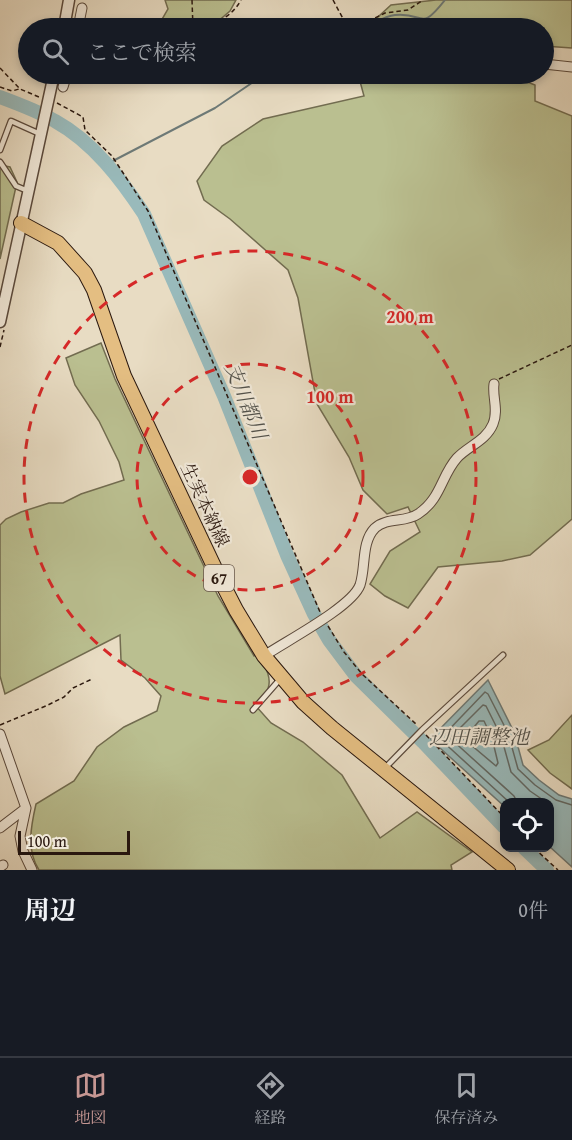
<!DOCTYPE html>
<html lang="ja">
<head>
<meta charset="utf-8">
<style>
	:root { --surface:#171b24; --page:#242831; --text:#f1f3f6; --muted:#9ea1a6; --line:#363941; --accent:#c59692 }
	body { margin:0; font-family:"Gentium Book Plus","Noto Serif JP",serif; background:var(--page); color:var(--text) }
	.controls { position:absolute; right:18px; bottom:18px; display:grid; overflow:hidden; border-radius:12px; box-shadow:0 3px 9px #0003 }
	.controls button { width:54px; height:54px; display:grid; place-items:center; padding:0; border:0; border-bottom:2px solid var(--line); background:var(--surface); color:var(--text); font:30px sans-serif }
	.scale { position:absolute; left:18px; bottom:15px; width:112px; box-sizing:border-box; padding-left:6px; border:3px solid #2a180f; border-top:0; font-size:16px; line-height:21px; white-space:nowrap; color:#2a180f; -webkit-text-stroke:4px #f0e8d8; paint-order:stroke }
	.list { margin:0; padding:0; list-style:none }
	h2 { display:flex; justify-content:space-between; align-items:center; height:78px; margin:0; padding:0 24px; font-size:26px }
	h2 small { font-size:20px; font-weight:400; color:var(--muted) }
	.icon { flex:none; width:33px; height:33px; fill:none; stroke:currentColor; stroke-width:2; stroke-linecap:round; stroke-linejoin:round }
	.map { position:relative; flex:none; width:572px; height:870px; overflow:hidden }
	.search { position:absolute; background:var(--surface); box-shadow:0 3px 9px #0003; left:18px; right:18px; top:18px; height:66px; display:flex; align-items:center; gap:15px; box-sizing:border-box; padding:0 21px; border-radius:33px; color:var(--muted); font-size:22px }
	.sheet { height:186px; background:var(--surface) }
	nav { display:flex; justify-content:space-around; align-items:center; box-sizing:border-box; height:84px; border-top:2px solid var(--line); background:var(--surface); font-size:16px; color:var(--muted) }
	nav a { display:grid; justify-items:center; gap:3px }
	nav .on { color:var(--accent) }
	.map>svg:first-child { display:block }
</style>
</head>
<body>
<div class="map">
<svg width="572" height="870" viewBox="0 0 572 870">
	<rect width="100%" height="100%" fill="#e8dcc3"/>
	<filter id="stains"><feTurbulence type="fractalNoise" baseFrequency=".00333" numOctaves="4"/><feColorMatrix values="0 0 0 0 .2 0 0 0 0 .09 0 0 0 0 .02 0 0 0 .5 -.17"/></filter>
	<radialGradient id="worn" r=".72"><stop offset=".6" stop-color="#630" stop-opacity="0"/><stop offset="1" stop-color="#630" stop-opacity=".3"/></radialGradient>
	<path fill="#babf90" stroke="#726c50" stroke-width="1.5" d="M165,0H236L230,11L210,28H157L168,9Z
		M436,0H572V48L544,46V28H366L391,5Z
		M358,74H507L535,85V101L572,116V519L530,555L502,561L438,567L408,608L385,596L370,584L390,551L420,532L408,507L387,514L363,490L349,457L317,404L298,298L288,270L230,219L204,200L197,181L222,146L263,119L364,96Z
		M0,165L10,167L17,182L0,259Z
		M101,343L115,379L218,596L254,656L257,654C265,665 275,681 265,694C262,698 257,701 254,704L271,723L303,742L342,775L380,838L417,812L472,852L451,865L452,870H39C26,850 31,826 36,804L74,781L97,747L124,727L157,711L161,696L145,678L121,660L120,635L5,694L0,676V525L6,519L21,512L49,503H63L81,494L124,480L119,462L99,421L75,385L66,358Z
		M572,715V789L550,773L528,750L549,740Z"/>
	<path fill="#99babb" stroke="#6d7976" stroke-width="1.5" d="M488,680L514,732L523,765L539,780L559,795L572,799V867L550,847V802H504V806L430,739Z"/>
	<g fill="none" stroke-linecap="round" stroke-linejoin="round">
		<path stroke="#626965" stroke-width="1.5" d="M479,721H484L492,738L498,763L496,766L464,739Z
			M509,802L440,739L485,692L488,694L508,733L518,769L535,785L556,800L572,805
			M517,802L514,796L451,739L452,736L483,705L486,706L501,736L511,772L530,791L546,802"/>
		<path stroke="#6d7976" stroke-width="2" d="M364,28C374,24 384,16 395,15C426,12 419,33 445,0
			M107,164L215,108L265,74"/>
		<path stroke="#99babb" stroke-width="14" d="M0,97C19,104 38,111 55,121C93,142 121,179 144,214L224,396L287,555L314,614L329,640L356,676L423,742L504,827
			M524,848L547,870"/>
		<g stroke="#5a493c" stroke-width="7">
			<path id="service" d="M0,150L11,121L40,134
				M0,162L16,186L28,191
				M253,710L281,678
				M385,768L422,730L503,655"/>
		</g>
		<g stroke="#5a493c" stroke-width="11">
			<path id="minor" d="M78,28L82,8
				M544,64L572,67
				M63,87L67,74
				M264,656C286,641 352,607 360,585C366,567 361,542 375,528C387,517 405,523 418,514C441,499 441,476 457,458C468,446 486,441 493,424C499,410 492,397 494,384
				M0,734L26,808L20,836L23,851L32,870
				M0,828L26,808
				M0,867L3,865"/>
		</g>
		<g stroke="#5a493c" stroke-width="13">
			<path id="tertiary" d="M64,28L69,0
				M0,322L54,74"/>
		</g>
		<g stroke="#2a180f" stroke-width="16">
			<path id="primary" d="M21,223L58,243L85,273L94,290L124,376L218,575L236,610L264,656L303,702L332,728L508,870"/>
		</g>
		<path stroke="#2a180f" stroke-width="1.5" stroke-dasharray="4.5 3" stroke-linecap="butt" d="M192,0L193,28
			M333,0L348,28
			M198,28C216,23 231,18 241,0
			M355,28L385,13L408,10L423,0
			M0,68L20,89L39,97
			M0,87L12,91L19,89
			M57,103L83,117L85,130L112,156L148,211L320,612
			M0,347L4,330
			M499,379L572,345
			M328,626L344,652L362,674L417,725
			M0,725L48,705L64,697L73,688L92,679
			M426,735L504,817
			M534,848L558,870"/>
		<use href="#service" stroke="#f0e8d8" stroke-width="4.5"/>
		<use href="#minor" stroke="#f0e8d8" stroke-width="9"/>
		<use href="#tertiary" stroke="#f0e8d8" stroke-width="10"/>
		<use href="#primary" stroke="#e4be82" stroke-width="14"/>
	</g>
	<g fill="none" stroke="#d62828" stroke-width="3" stroke-dasharray="10 8">
		<circle cx="250" cy="477" r="113"/>
		<circle cx="250" cy="477" r="226"/>
	</g>
	<g text-anchor="middle" stroke-width="4.5" stroke-linejoin="round" paint-order="stroke">
		<rect fill="#f0e8d8" stroke="#65564b" stroke-width="1.5" x="204" y="565" width="30" height="26" rx="4.5"/>
		<g font-size="16" font-weight="bold" fill="#2a180f">
			<text x="219" y="584">67</text>
		</g>
		<g font-size="18" fill="#2a180f" stroke="#f0e8d8">
			<text transform="translate(205 505) rotate(65)" y="6">生実本納線</text>
		</g>
		<g font-size="20" font-style="italic" fill="#51514b" stroke="#f0e8d8">
			<text transform="translate(246 401) rotate(68)" y="7">支川都川</text>
			<text x="479" y="744">辺田調整池</text>
		</g>
	</g>
	<circle cx="250" cy="477" r="9" fill="#d62828" stroke="#f0e8d8" stroke-width="3"/>
	<g font-size="18" text-anchor="middle" font-weight="bold" fill="#d62828" stroke="#f0e8d8" stroke-width="4.5" stroke-linejoin="round" paint-order="stroke">
		<text x="410" y="323">200 m</text>
		<text x="330" y="403">100 m</text>
	</g>
	<rect width="100%" height="100%" filter="url(#stains)"/>
	<rect width="100%" height="100%" fill="url(#worn)"/>
</svg>
<div class="controls">
<button><svg class="icon" aria-label="locate" viewBox="0 0 24 24"><circle cx="12" cy="12" r="6"/><path d="M12 2v4M12 18v4M2 12h4M18 12h4"/></svg></button>
</div>
<div class="scale">100 m</div>
<div class="search"><svg class="icon" aria-label="search" viewBox="0 0 24 24"><circle cx="10" cy="10" r="6"/><path d="M15 15l6 6"/></svg>ここで検索</div>
</div>
<section class="sheet">
<h2>周辺<small>0件</small></h2>
<ul class="list">
</ul>
</section>
<nav>
<a class="on"><svg class="icon" aria-label="map" viewBox="0 0 24 24"><path d="M3 6l6-2 6 2 6-2v14l-6 2-6-2-6 2zM9 4v14M15 6v14"/></svg>地図</a>
<a><svg class="icon" aria-label="directions" viewBox="0 0 24 24"><path d="M12 3l9 9-9 9-9-9zM9 14v-3h6M13 9l2 2-2 2"/></svg>経路</a>
<a><svg class="icon" aria-label="saved" viewBox="0 0 24 24"><path d="M7 4h10v16l-5-4-5 4z"/></svg>保存済み</a>
</nav>
</body>
</html>
